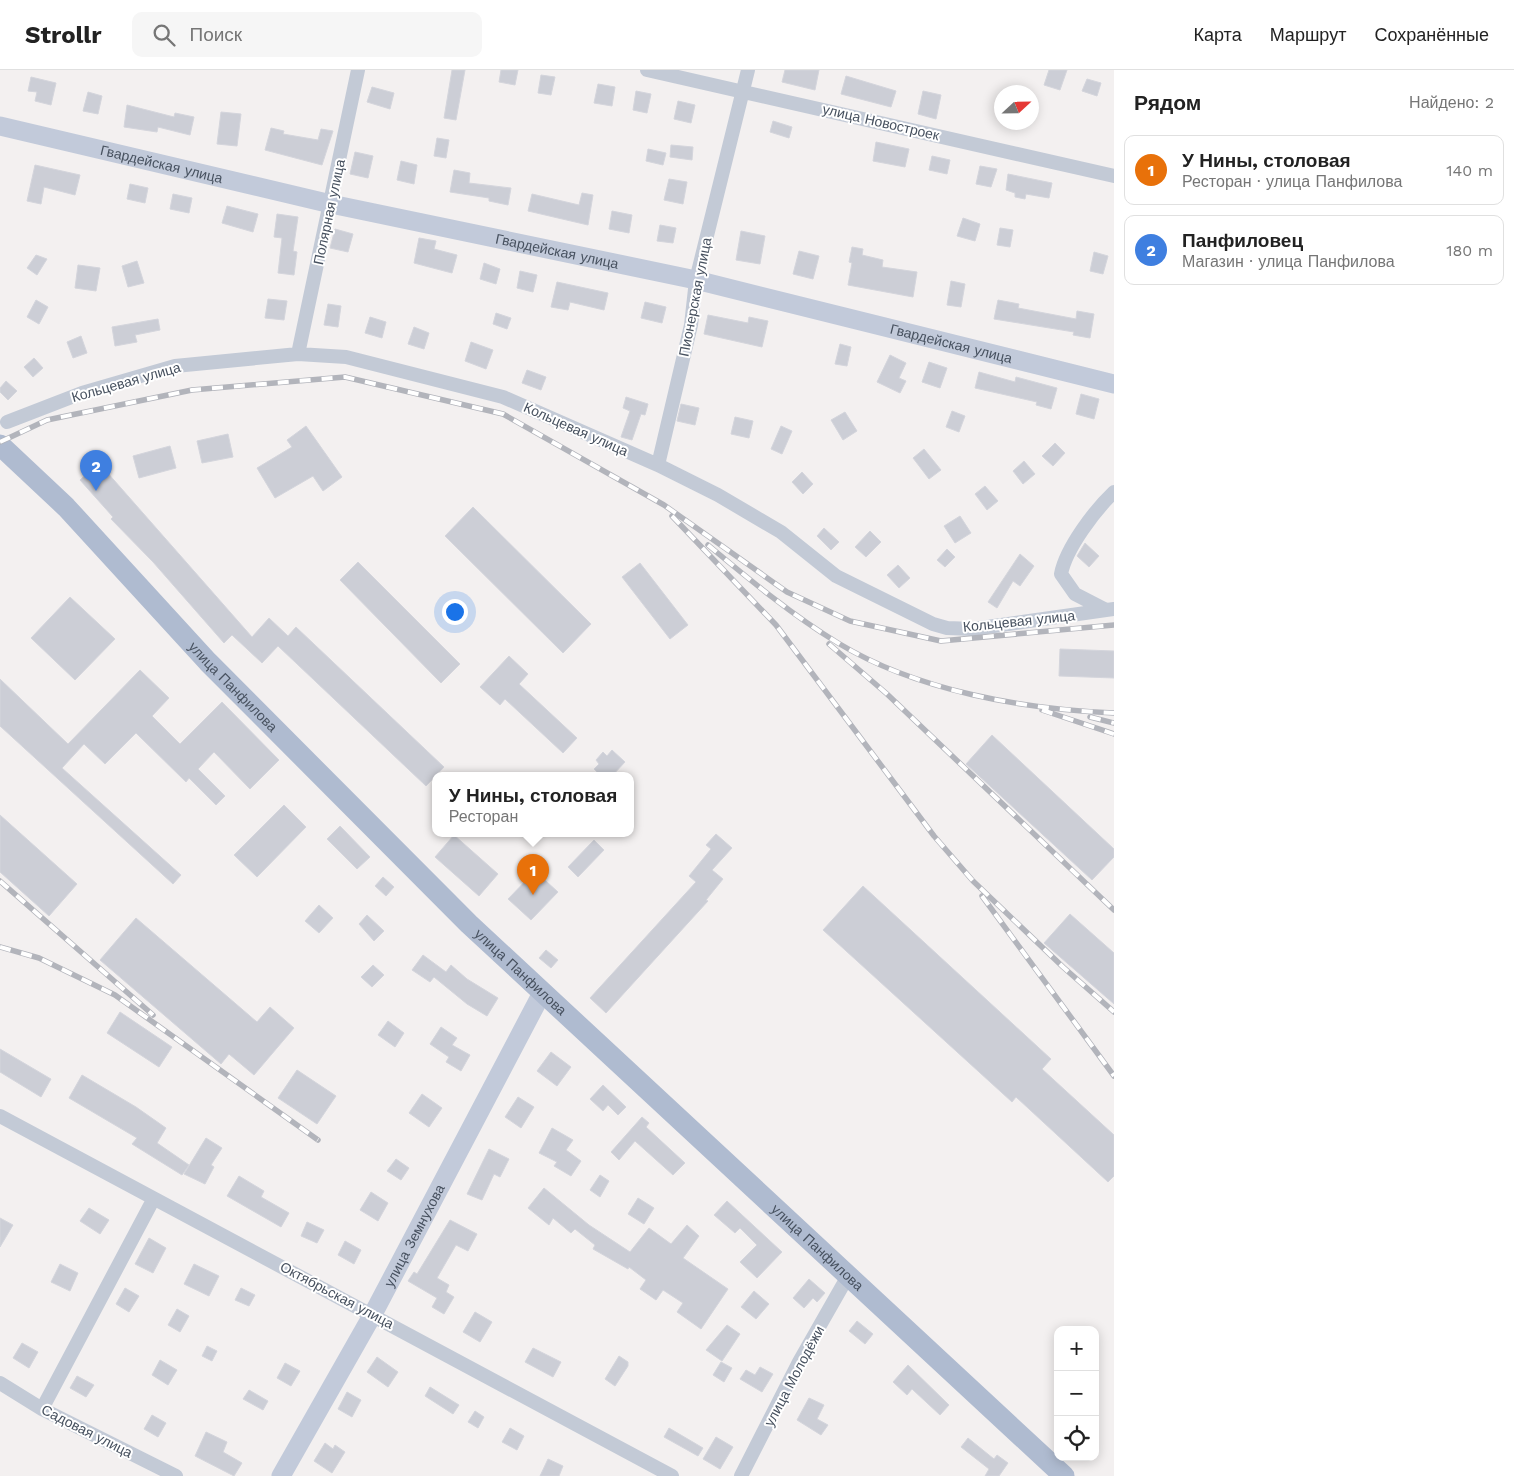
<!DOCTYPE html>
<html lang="ru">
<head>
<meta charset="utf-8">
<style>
	:root { --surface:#fff; --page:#f6f6f6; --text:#222; --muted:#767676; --line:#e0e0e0; --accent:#d93025 }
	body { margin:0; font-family:"Work Sans",sans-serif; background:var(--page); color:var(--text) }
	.controls { position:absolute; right:15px; bottom:15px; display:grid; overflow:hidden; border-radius:10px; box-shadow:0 2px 12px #0003 }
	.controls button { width:45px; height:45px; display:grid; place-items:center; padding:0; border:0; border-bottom:1px solid var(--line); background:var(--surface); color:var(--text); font:25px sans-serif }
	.compass { position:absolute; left:994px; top:15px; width:45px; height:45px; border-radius:50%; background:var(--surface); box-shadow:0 2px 12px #0003; rotate:68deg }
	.you { position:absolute; left:454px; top:541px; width:18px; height:18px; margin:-12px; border:4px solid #fff; border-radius:50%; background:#1a73e8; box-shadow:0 0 0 8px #1a73e833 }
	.badge { display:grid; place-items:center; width:32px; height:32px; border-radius:50%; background:var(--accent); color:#fff; font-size:16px; font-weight:700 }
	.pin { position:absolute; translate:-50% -41px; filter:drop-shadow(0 1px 2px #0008) }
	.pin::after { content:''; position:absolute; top:26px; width:18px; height:15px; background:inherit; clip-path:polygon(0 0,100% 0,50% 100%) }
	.popup { position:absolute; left:432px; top:702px; width:202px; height:65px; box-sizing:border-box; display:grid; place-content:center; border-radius:10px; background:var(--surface); filter:drop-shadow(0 1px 4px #0005); font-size:16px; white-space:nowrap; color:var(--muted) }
	.popup b { font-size:19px; color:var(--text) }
	.popup::after { content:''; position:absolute; left:50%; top:100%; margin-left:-10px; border:10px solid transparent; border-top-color:var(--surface) }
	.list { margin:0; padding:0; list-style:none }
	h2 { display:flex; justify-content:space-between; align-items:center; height:65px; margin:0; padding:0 20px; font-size:21px }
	h2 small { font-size:16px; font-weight:400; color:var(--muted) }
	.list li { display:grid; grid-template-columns:32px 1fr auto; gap:15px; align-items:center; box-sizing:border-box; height:70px; margin:0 10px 10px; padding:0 10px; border:1px solid var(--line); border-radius:10px }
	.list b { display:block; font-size:19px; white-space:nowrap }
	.list p { margin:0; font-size:16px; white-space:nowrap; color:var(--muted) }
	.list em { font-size:16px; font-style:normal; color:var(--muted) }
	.icon { flex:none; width:28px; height:28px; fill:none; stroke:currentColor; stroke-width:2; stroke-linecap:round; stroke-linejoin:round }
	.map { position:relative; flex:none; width:1114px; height:1406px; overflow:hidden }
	header { display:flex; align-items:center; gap:30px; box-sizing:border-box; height:70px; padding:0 25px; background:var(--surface); border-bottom:1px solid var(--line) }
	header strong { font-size:24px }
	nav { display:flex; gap:28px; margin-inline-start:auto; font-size:18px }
	.search { width:350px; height:45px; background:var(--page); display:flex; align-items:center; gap:12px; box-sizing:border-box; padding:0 18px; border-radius:10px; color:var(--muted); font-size:19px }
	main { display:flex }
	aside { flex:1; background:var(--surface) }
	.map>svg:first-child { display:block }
</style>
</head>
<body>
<header>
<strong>Strollr</strong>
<div class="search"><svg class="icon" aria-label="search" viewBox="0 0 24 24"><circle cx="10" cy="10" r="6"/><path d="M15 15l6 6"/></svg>Поиск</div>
<nav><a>Карта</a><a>Маршрут</a><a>Сохранённые</a></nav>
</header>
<main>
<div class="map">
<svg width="1114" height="1406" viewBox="0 0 1114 1406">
	<rect width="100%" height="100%" fill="#f3f0f0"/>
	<path fill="#ccced6" stroke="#d4d5dc" d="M452,0H465L456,50L444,48Z
		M501,0H518L515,15L499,12Z
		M785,0H819L815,20L782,12Z
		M1049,0H1067L1060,20L1044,15Z
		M541,5L555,7L551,25L538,23Z
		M846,6L896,21L891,37L841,24Z
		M31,7L56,13L51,35L35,31L37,22L28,21Z
		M1087,9L1101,13L1097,26L1082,21Z
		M598,14L615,17L612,36L594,33Z
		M372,17L394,23L390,39L367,32Z
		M636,21L651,24L647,43L633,40Z
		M923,21L941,25L936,49L918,44Z
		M88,22L102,26L98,44L83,41Z
		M678,31L695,35L691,53L674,49Z
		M127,35L174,47L175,43L194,47L190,65L158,57L157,62L124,57Z
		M221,42L241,44L237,76L217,74Z
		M773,51L792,57L789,68L770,62Z
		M271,58L284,61L283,64L318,70L321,59L333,61L322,95L265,80Z
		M437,68L449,70L446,88L434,86Z
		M876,72L909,79L905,97L873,91Z
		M671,75L693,77L692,90L670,87Z
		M648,79L666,83L663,95L646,91Z
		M355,82L373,86L368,108L350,104Z
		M932,86L950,90L947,104L929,100Z
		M401,91L417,95L414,114L397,110Z
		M35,95L80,105L75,125L44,117L41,134L27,131Z
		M980,96L997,99L991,117L976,114Z
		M454,100L470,103L469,113L511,118L508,135L489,131V128L450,122Z
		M1008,104L1052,113L1049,128L1026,124L1025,129L1015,127V123L1006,120Z
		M669,109L687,112L683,134L664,130Z
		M130,114L148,118L145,133L127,129Z
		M582,123L593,125L588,155L528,141L532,124L579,135Z
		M173,124L192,128L189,143L170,139Z
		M227,136L258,144L253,162L222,153Z
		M612,141L632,145L629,163L609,159Z
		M277,144L298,147L293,181L297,182L294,205L278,203L282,168L274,167Z
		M963,148L980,154L975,171L957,166Z
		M660,155L676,158L673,173L657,171Z
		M1000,158L1013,160L1010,177L997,175Z
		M335,159L353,164L348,182L330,178Z
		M741,161L765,166L760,194L736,190Z
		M419,168L436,171L434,179L457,185L452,203L414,193Z
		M852,177L863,179L862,185L883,190L882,197L917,202L913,227L848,215L852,193L849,192Z
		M799,181L819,186L813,209L793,204Z
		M1094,182L1108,186L1103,204L1090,201Z
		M36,185L47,189L37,205L27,198Z
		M137,191L144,213L128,217L122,196Z
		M484,193L500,199L496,214L480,209Z
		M78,195L100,198L96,221L75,218Z
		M520,201L537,205L533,222L517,218Z
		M951,211L965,214L961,237L947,235Z
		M557,212L608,223L604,240L570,232L568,240L551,237Z
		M268,229L287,231L284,250L265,248Z
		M36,230L48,237L39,254L27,247Z
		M998,230L1019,234L1018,238L1076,249L1077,241L1094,244L1090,268L1073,265L1074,262L994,249Z
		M645,232L666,237L662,253L641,248Z
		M328,234L341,236L338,257L324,255Z
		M496,243L511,248L507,259L493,254Z
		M708,245L748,253L749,247L768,251L762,277L704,264Z
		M370,247L386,252L382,268L365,263Z
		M158,249L160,260L135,265L137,272L115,276L112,257Z
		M414,257L429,263L424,279L408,274Z
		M81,266L87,283L73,288L67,272Z
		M471,272L493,280L486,299L465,291Z
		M840,274L851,277L847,296L835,294Z
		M890,285L906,293L899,308L906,311L900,323L877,312Z
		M34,288L43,298L33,307L24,297Z
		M929,292L947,298L940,318L922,312Z
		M527,300L546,307L541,320L522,313Z
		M979,302L1015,312L1016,307L1057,318L1051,339L1036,335L1037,332L975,318Z
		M6,311L17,321L8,330L0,322V318Z
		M1081,324L1099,329L1094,349L1076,344Z
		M626,327L648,334L645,345L641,344L632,370L621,367L630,341L623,338Z
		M681,334L699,338L695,355L677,351Z
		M952,341L965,346L959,362L946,357Z
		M845,342L857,361L843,370L831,350Z
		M735,347L753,351L749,368L731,364Z
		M306,356L342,407L323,421L313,406L275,428L257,398L292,377L287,370Z
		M781,356L792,361L782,384L771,379Z
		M228,364L233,387L202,393L197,371Z
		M1055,373L1065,383L1053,396L1042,386Z
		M170,376L176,398L139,408L133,386Z
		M924,379L941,400L929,409L913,388Z
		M1024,391L1035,404L1023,414L1013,401Z
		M99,393L252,567L269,548L288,566L296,557L444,697L426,716L278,576L262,593L232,565L224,573L153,492L111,449L113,447L80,410Z
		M802,402L813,414L803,424L792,412Z
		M985,416L998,431L987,440L975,424Z
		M473,437L591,554L563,583L445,466Z
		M960,446L971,463L955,473L944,456Z
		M824,458L839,472L831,480L817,466Z
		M870,461L881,472L866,487L855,477Z
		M1085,473L1099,486L1089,497L1077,486Z
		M947,479L955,487L945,497L937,490Z
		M1020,484L1034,496L1020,516L1013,511L997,538L988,532Z
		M358,492L460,594L441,613L340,510Z
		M640,493L688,555L670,569L622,507Z
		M898,495L910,508L899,518L887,505Z
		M70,527L115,569L75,610L31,568Z
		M1060,579L1114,581V608L1059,606Z
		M509,586L528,604L519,614L577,668L563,683L505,629L500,635L480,617Z
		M140,600L169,628L152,646L180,674L222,632L279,690L250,719L214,682L198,699L225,726L216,735L189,708L186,712L136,663L105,694L84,674L62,698L181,805L173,814L0,656V609L68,674Z
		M992,665L1114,779V787L1092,810L966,694Z
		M612,680L625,692L612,706H601L594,699L599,694L596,690L603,682L607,686Z
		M284,735L306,757L257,807L234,785Z
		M0,745L77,814L49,846L0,802Z
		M340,756L370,787L357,799L327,769Z
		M716,764L732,778L712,800L723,809L706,830L708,831L606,943L590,928L696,812L689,806L711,779L706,775Z
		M454,765L498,804L479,826L435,787Z
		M594,770L604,780L578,807L568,797Z
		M535,801L558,822L531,850L508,829Z
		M383,807L394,817L386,826L375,816Z
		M863,816L1051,989L1042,999L1114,1065V1106L1108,1112L1016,1027L1012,1032L823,860Z
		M319,835L333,848L319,863L305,851Z
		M1070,844L1114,883V934L1044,873Z
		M367,845L384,861L374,871L359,854Z
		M136,848L257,952L270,937L294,958L254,1005L229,984L221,994L100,890Z
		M546,880L558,890L551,898L539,888Z
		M423,885L446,902L451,895L467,909L498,928L487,946L467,934L434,907L430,912L412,900Z
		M373,895L384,905L372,917L361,907Z
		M120,942L172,977L159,997L107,963Z
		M388,951L404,963L395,977L378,965Z
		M441,957L457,968L452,975L470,985L461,1001L446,992L449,987L430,974Z
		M0,979L51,1009L41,1027L0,1002Z
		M551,982L571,997L557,1016L537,1001Z
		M297,1000L336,1026L317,1054L278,1028Z
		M82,1005L136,1037L166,1058L157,1073L189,1095L182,1105L132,1074L137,1068L69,1028Z
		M603,1015L626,1037L618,1045L608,1035L603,1041L590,1029Z
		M422,1024L442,1038L429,1057L409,1043Z
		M518,1027L534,1037L521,1058L505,1047Z
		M642,1047L649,1053L646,1057L685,1093L673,1105L635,1071L619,1090L611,1082Z
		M552,1058L573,1070L566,1080L581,1091L571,1106L554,1096L557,1092L539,1083Z
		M206,1068L222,1078L211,1095L214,1097L205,1114L184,1104Z
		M489,1079L509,1089L500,1107L494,1104L482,1130L467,1124Z
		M396,1089L409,1098L401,1110L387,1101Z
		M600,1105L609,1111L600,1127L590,1120Z
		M239,1106L264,1121L261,1127L289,1143L281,1157L227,1126Z
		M544,1118L589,1155L630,1182L649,1158L671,1174L687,1155L699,1166L683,1188L728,1219L701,1259L677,1242L683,1233L663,1220L656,1230L640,1219L646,1210L629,1197L628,1199L593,1179L595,1175L575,1159L571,1163L553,1148L549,1155L528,1138Z
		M371,1122L388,1133L378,1151L360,1140Z
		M638,1128L654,1138L644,1154L628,1144Z
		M727,1131L782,1182L757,1208L740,1192L757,1175L740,1158L735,1163L714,1145Z
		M89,1138L109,1150L100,1164L80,1151Z
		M0,1148L13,1155L0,1177Z
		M450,1150L477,1164L468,1181L456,1175L437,1208L449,1215L446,1222L454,1227L444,1244L432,1237L437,1228L408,1211L414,1202L417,1204Z
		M307,1152L324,1160L317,1173L301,1166Z
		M149,1168L166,1178L153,1203L135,1194Z
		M345,1171L361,1180L354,1194L338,1185Z
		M60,1194L78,1203L70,1221L51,1212Z
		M194,1194L219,1206L209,1226L184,1214Z
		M809,1209L825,1223L817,1232L813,1228L804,1238L793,1228Z
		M125,1218L139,1226L129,1242L116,1234Z
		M241,1218L255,1225L249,1236L235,1230Z
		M754,1221L769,1234L756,1249L741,1237Z
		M177,1239L189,1246L180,1262L168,1255Z
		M475,1242L492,1252L480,1272L463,1262Z
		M857,1251L873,1264L865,1274L849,1261Z
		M727,1255L740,1264L722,1291L706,1280Z
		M22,1273L38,1282L29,1298L13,1288Z
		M207,1276L217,1281L212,1291L202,1286Z
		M533,1278L561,1292L553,1307L525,1292Z
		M619,1286L628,1292V1296L615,1316L605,1309Z
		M377,1287L398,1302L388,1317L367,1302Z
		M160,1290L177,1300L168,1315L152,1305Z
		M721,1292L732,1298L724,1312L713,1305Z
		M285,1293L300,1301L291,1316L277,1308Z
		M908,1295L949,1335L940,1345L912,1319L907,1325L893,1312Z
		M760,1297L773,1304L762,1322L740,1309L746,1300L755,1305Z
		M77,1306L94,1315L86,1327L70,1318Z
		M430,1317L459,1335L453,1344L425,1326Z
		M249,1320L268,1331L263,1340L243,1329Z
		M347,1322L361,1330L352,1347L338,1339Z
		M809,1328L824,1335L817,1349L828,1355L821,1365L797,1350Z
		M475,1341L484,1347L478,1358L468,1352Z
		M152,1345L166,1353L158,1367L144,1359Z
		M510,1358L524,1366L517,1380L502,1372Z
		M669,1358L703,1378L698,1386L664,1367Z
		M206,1362L227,1372L223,1382L242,1393L234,1406L195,1386Z
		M716,1367L733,1377L720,1399L703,1389Z
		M968,1368L994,1389L997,1385L1008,1393L999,1406H985L989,1399L961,1377Z
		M325,1373L333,1379L335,1375L345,1382L332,1403L314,1391Z
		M548,1389L563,1396L559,1406H540Z"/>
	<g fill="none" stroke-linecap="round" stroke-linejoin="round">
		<path stroke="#c3cad6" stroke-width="14" d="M647,0L1114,106
			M298,284L358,0
			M7,352L82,323L175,296L298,284L346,287L503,327L658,395L718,425L781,462L836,506L933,554L947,558L973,559L1114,539
			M658,395L691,255L696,210L748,0
			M1106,540L1075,524L1061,504C1066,478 1095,440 1114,422
			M0,1046L672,1406
			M0,1313L42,1339L176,1406
			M42,1339L153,1130
			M741,1406L799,1292L848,1206"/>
		<g stroke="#c2cada" stroke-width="19">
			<path id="s1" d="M0,56L331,134L696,210L1114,314"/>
			<path id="s2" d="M281,1406L373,1244L542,923"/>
		</g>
		<path stroke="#afbbd0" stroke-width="21" id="s3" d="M0,375L66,437L208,592L469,854L1064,1406"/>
		<g stroke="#b2b4bb" stroke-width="5.5">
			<path id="rail" d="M0,372L47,350L192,320L345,307L503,344L664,435L787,522L850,551L941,571L1114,555
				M672,446L776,555L934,766L973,811L1063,897L1114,942
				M708,475C750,510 792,545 838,573C917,621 1023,639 1114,643
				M829,574L887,624L1114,840
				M1042,640L1114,664
				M1090,647L1114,653
				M0,811L153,945
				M982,826L1114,1006
				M0,877L39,888L115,925L318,1070"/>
		</g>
		<use href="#rail" stroke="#fff" stroke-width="4" stroke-dasharray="11" stroke-linecap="butt"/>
	</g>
	<g text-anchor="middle" stroke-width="4" stroke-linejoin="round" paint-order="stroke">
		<g font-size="14" fill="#47515f" stroke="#fff">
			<text transform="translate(881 52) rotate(13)" y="5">улица Новостроек</text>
			<text dy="5" stroke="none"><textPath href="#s1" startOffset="166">Гвардейская улица</textPath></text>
			<text transform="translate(329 142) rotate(-78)" y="5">Полярная улица</text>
			<text dy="5" stroke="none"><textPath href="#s1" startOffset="571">Гвардейская улица</textPath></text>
			<text transform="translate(695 227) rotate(-79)" y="5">Пионерская улица</text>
			<text dy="5" stroke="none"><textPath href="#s1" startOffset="976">Гвардейская улица</textPath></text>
			<text transform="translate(126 312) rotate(-16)" y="5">Кольцевая улица</text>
			<text transform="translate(576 359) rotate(24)" y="5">Кольцевая улица</text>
			<text transform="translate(1019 551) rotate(-6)" y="5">Кольцевая улица</text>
			<text dy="5" stroke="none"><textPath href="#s3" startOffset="336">улица Панфилова</textPath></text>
			<text dy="5" stroke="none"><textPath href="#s3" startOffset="741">улица Панфилова</textPath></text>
			<text dy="5" stroke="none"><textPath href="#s2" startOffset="275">улица Земнухова</textPath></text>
			<text dy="5" stroke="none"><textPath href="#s3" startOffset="1146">улица Панфилова</textPath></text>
			<text transform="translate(337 1225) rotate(28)" y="5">Октябрьская улица</text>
			<text transform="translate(794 1306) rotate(-62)" y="5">улица Молодёжи</text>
			<text transform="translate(87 1361) rotate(27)" y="5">Садовая улица</text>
		</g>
	</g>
</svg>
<div class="controls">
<button>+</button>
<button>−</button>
<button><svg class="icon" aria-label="locate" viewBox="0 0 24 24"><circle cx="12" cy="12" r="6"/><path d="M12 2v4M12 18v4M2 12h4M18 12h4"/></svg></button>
</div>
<svg class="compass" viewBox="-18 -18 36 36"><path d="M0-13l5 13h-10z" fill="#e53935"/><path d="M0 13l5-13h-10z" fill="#767676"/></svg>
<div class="you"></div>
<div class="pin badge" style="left:533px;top:825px;background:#e8710a">1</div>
<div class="popup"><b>У Нины, столовая</b>Ресторан</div>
<div class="pin badge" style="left:96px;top:421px;background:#3f7fe0">2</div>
</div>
<aside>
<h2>Рядом<small>Найдено: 2</small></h2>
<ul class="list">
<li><span class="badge" style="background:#e8710a">1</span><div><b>У Нины, столовая</b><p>Ресторан · улица Панфилова</p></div><em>140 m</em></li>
<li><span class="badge" style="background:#3f7fe0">2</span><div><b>Панфиловец</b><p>Магазин · улица Панфилова</p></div><em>180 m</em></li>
</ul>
</aside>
</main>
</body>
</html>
